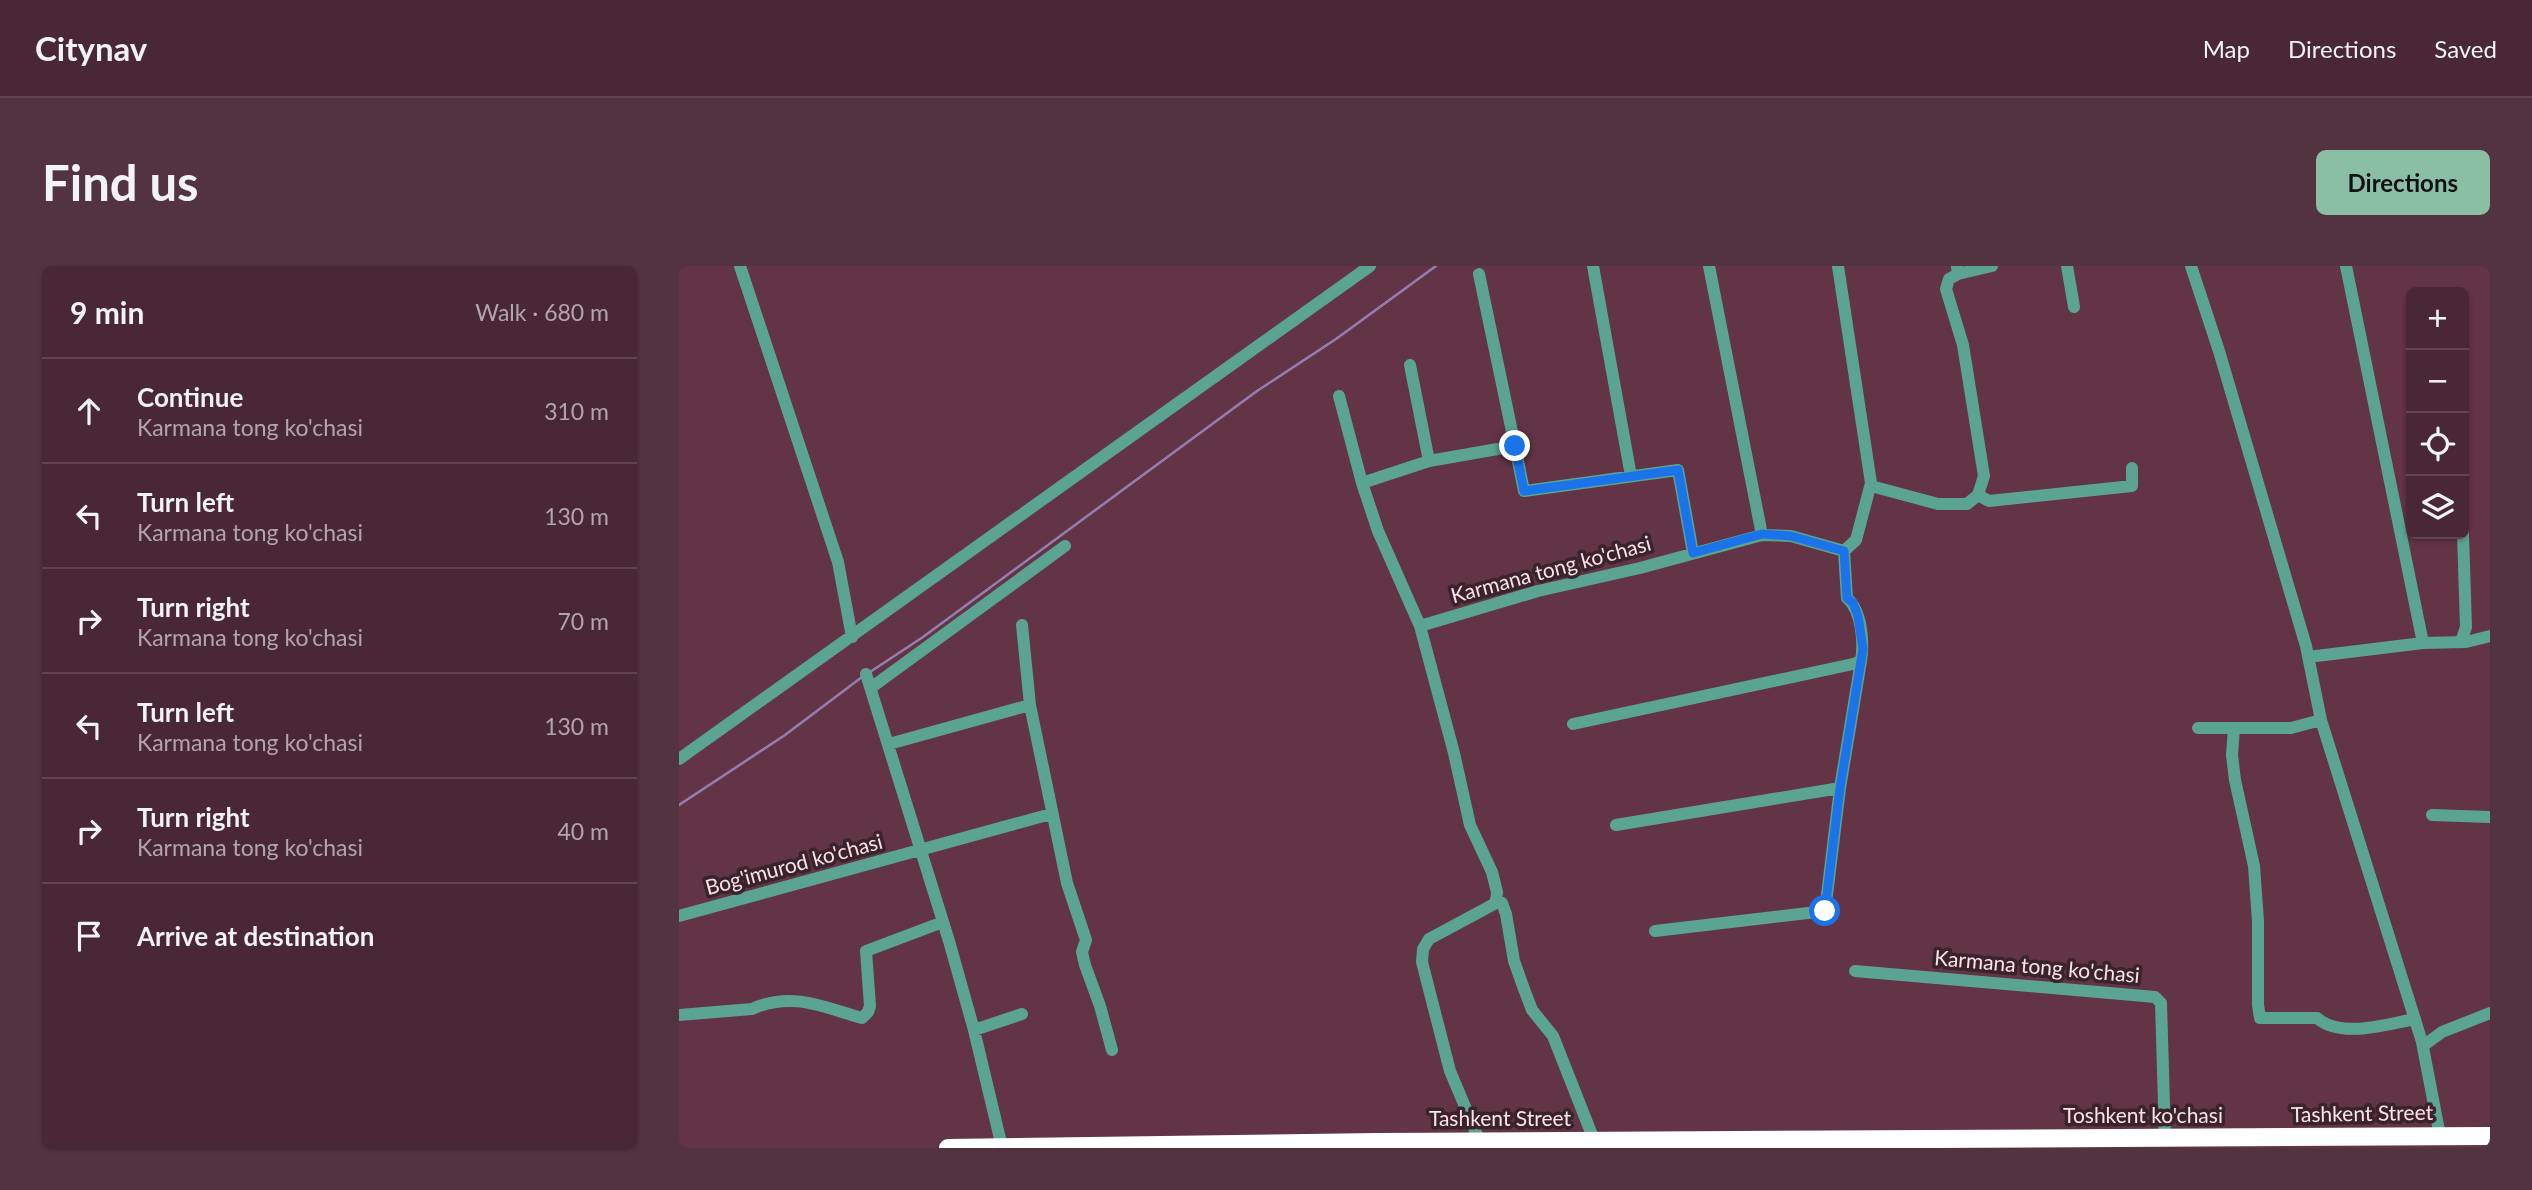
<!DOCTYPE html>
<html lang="en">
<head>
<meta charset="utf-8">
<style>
	:root { --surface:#4a2734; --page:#543340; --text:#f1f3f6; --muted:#b2a5ac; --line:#61444f; --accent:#8abfa5 }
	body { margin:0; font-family:Lato,sans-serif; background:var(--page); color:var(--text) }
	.controls { position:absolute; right:21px; top:21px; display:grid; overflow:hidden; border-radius:10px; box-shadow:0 2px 5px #0004 }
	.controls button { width:63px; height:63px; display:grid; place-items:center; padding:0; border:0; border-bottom:2px solid var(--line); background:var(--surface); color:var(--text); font:35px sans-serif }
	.stop { position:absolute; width:21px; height:21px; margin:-16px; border:5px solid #1a73e8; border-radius:50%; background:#fff }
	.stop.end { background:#1a73e8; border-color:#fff; box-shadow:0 2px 7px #0008 }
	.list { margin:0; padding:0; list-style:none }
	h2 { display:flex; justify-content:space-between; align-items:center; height:91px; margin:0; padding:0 28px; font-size:30px }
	h2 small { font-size:23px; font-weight:400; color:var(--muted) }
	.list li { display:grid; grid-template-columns:46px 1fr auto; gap:21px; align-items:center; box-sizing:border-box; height:105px; padding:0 28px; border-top:2px solid var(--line) }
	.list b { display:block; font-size:26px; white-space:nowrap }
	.list p { margin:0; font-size:23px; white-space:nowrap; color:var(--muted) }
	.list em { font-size:23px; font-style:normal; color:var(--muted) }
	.icon { flex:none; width:38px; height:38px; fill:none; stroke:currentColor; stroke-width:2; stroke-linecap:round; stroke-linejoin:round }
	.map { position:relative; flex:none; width:1811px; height:882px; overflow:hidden; border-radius:10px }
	header { display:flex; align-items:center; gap:42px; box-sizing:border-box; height:98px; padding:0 35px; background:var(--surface); border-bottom:2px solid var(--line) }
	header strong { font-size:33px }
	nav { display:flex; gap:38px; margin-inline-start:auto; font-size:24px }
	.intro { display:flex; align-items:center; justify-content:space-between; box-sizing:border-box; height:168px; padding:0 42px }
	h1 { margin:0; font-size:49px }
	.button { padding:18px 32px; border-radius:10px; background:var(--accent); color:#111; font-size:24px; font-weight:700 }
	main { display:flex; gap:42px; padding:0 42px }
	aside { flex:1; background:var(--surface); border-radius:10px; box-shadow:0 2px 5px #0004 }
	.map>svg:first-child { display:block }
</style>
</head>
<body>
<header>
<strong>Citynav</strong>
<nav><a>Map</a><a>Directions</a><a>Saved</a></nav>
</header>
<div class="intro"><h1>Find us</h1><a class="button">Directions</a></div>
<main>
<aside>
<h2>9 min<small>Walk · 680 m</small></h2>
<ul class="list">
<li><svg class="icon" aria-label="ahead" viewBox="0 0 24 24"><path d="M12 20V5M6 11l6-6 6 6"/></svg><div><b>Continue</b><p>Karmana tong ko'chasi</p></div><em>310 m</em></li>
<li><svg class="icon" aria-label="left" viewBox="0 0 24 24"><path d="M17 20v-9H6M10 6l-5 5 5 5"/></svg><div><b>Turn left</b><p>Karmana tong ko'chasi</p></div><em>130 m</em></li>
<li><svg class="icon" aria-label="right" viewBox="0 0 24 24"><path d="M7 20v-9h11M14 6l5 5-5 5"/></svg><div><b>Turn right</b><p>Karmana tong ko'chasi</p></div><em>70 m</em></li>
<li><svg class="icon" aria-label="left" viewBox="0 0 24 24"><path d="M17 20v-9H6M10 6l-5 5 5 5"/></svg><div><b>Turn left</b><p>Karmana tong ko'chasi</p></div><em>130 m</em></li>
<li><svg class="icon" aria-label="right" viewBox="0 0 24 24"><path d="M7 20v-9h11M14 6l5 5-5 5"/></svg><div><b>Turn right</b><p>Karmana tong ko'chasi</p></div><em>40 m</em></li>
<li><svg class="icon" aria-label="arrive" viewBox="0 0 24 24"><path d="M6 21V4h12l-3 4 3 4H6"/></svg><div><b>Arrive at destination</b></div></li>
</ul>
</aside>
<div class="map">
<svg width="1811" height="882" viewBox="0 0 1811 882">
	<rect width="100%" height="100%" fill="#623446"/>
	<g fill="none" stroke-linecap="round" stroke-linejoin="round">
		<path stroke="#967eb3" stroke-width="2.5" d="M191,406L244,371L578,125L657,73L757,0
			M0,539L106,469L183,411"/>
		<path stroke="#5ba492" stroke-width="12" d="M61,0L159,296L173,371
			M914,0L952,210
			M1030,0L1083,269
			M1159,0L1192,217L1177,274L1165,285
			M1278,0L1279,8L1313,0
			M1388,0L1395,41
			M1512,0L1540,85L1627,380L1642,454L1743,776L1761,870
			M800,8L836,180
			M731,99L750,195
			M660,130L683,217L699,265L741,360
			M683,217L750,195L836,180L845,225L999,204L1014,287
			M1192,220L1259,238H1288L1299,229L1305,210L1284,79L1267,23L1270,13L1279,8
			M1299,229L1310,235L1453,220V202
			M343,359L351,439
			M1782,376L1787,361L1784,268
			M1744,377L1787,376L1811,370
			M1629,391L1744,377L1667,0
			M187,408L270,675L295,764L323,881
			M193,421L386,280
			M894,458L1174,398L1182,395C1185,377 1183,345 1168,332L1165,285
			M1519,462H1612L1642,454
			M1555,462L1553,489L1556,514L1575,600L1579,655V739L1581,752H1638C1662,773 1707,758 1736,753
			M210,478L351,439L388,617L407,674L403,686L406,699L421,740L433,784
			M0,493L691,0
			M1753,549L1811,551
			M937,559L1161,522
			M817,633L823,637L827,648L835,695L845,723L853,744L874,770L915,874
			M0,650L372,548
			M976,665L1146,645L1161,522L1182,395
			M1176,705L1476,731L1482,737L1486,872
			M0,749L73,743C113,725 144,741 183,752L189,746L191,740L187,685L264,656
			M295,764L343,748
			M1744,780L1763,766L1811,747
			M801,876L771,805L743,696L744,683L750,673L817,637L818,626L813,606L791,559L775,487L741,360L859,325L961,302L1083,269L1112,270L1165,285"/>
		<path stroke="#fff" stroke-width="18" d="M269,882L699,876L1811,870"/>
	</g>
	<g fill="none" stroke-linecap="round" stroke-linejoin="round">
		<path stroke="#1a73e8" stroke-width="9" d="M836,180L845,225L999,204L1014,287L1083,268L1112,270L1165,285L1168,332L1174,337L1179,350L1184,383L1161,522L1146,645"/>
	</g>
	<g text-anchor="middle" stroke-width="7" stroke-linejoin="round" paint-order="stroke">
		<g font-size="21" fill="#ffe1ea" stroke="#39242c">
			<text transform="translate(872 304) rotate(-15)" y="7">Karmana tong ko'chasi</text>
			<text transform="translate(115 599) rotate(-15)" y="7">Bog'imurod ko'chasi</text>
			<text transform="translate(1358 701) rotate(5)" y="7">Karmana tong ko'chasi</text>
			<text transform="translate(1683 848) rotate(-1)" y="7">Tashkent Street</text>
			<text x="1464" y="857">Toshkent ko'chasi</text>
			<text x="821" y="860">Tashkent Street</text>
		</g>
	</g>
</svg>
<div class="controls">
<button>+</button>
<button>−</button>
<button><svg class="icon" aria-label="locate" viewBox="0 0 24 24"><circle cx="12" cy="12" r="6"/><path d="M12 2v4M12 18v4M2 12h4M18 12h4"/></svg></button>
<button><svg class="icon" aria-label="layers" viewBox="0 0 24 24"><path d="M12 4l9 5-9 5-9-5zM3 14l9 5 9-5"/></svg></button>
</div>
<div class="stop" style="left:1146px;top:645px"></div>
<div class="stop end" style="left:836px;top:180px"></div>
</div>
</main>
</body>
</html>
